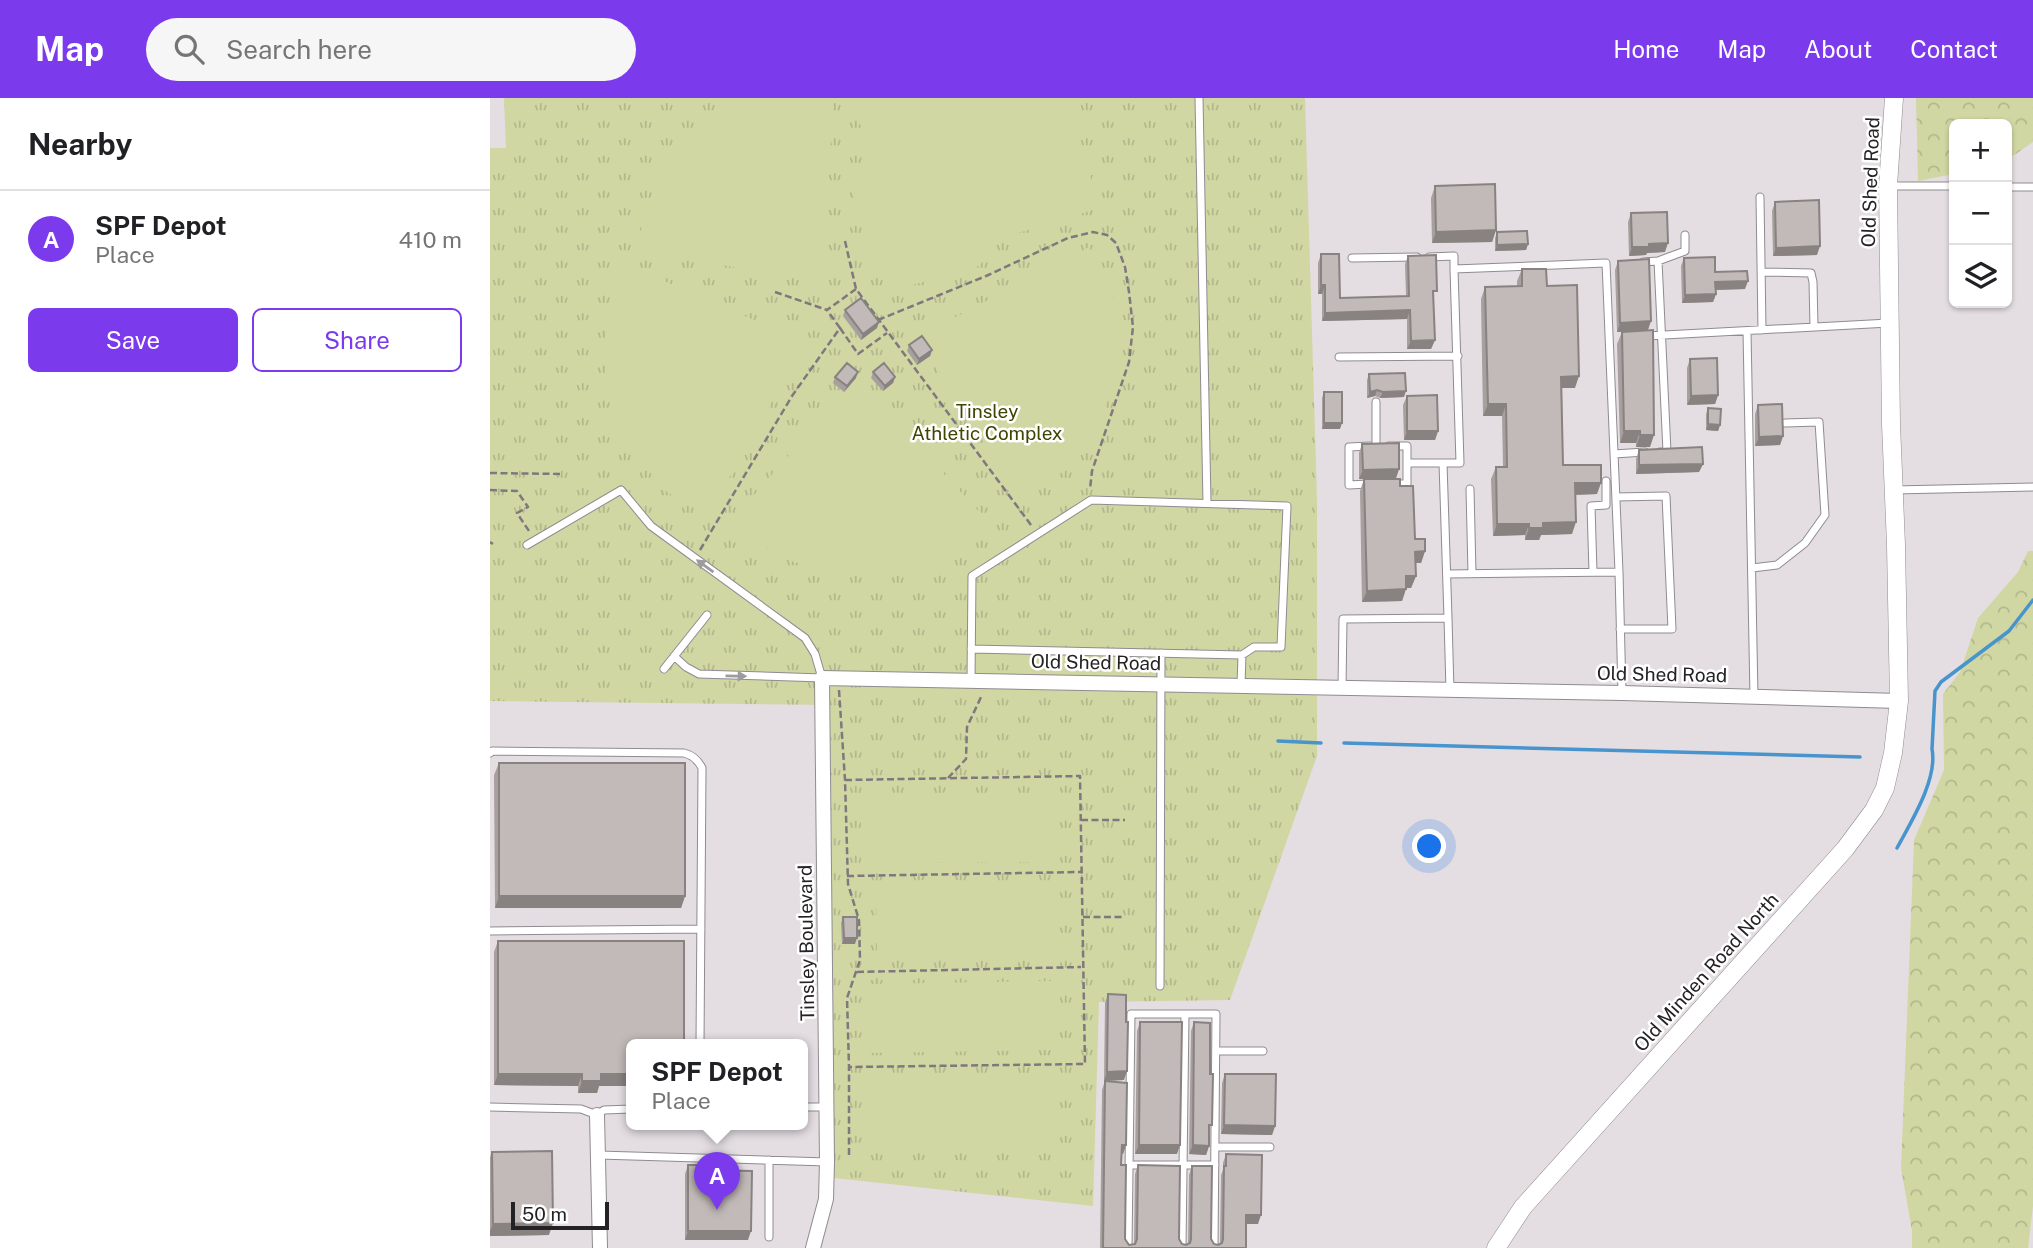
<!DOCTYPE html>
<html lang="en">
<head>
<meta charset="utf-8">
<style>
	:root { --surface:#fff; --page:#f6f6f6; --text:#202124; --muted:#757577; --line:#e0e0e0; --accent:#7c3aed }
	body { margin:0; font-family:"Public Sans",sans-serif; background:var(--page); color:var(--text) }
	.controls { position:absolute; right:21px; top:21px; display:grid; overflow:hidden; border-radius:10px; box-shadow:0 2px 5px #0004 }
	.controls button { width:63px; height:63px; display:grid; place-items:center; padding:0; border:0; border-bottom:2px solid var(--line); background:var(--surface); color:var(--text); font:35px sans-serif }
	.scale { position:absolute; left:21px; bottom:18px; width:98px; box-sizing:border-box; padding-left:7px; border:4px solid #242224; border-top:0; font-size:19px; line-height:24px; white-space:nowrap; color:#242224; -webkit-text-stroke:5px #fff; paint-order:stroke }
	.you { position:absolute; left:940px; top:749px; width:24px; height:24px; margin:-18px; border:5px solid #fff; border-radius:50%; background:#1a73e8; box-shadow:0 0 0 10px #1a73e833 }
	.badge { display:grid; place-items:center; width:46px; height:46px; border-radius:50%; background:var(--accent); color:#fff; font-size:23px; font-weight:700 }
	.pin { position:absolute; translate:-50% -58px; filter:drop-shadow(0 2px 4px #0008) }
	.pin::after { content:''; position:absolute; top:37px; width:24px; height:21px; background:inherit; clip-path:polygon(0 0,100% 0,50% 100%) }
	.popup { position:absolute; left:136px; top:941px; width:182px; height:91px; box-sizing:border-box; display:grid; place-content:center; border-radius:10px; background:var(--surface); filter:drop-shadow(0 2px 5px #0005); font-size:23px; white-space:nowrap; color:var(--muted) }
	.popup b { font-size:26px; color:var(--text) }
	.popup::after { content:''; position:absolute; left:50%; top:100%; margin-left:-14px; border:14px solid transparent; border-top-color:var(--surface) }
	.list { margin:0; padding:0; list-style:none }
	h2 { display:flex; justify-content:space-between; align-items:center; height:91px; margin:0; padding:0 28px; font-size:30px }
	h2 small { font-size:23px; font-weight:400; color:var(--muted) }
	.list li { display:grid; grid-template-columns:46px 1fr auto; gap:21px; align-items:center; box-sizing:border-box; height:98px; padding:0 28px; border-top:2px solid var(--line) }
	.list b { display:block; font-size:26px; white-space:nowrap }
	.list p { margin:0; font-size:23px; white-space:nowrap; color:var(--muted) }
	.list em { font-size:23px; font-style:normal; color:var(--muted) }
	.actions { display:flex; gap:14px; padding:21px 28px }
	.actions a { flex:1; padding:16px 0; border:2px solid var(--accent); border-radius:10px; text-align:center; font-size:24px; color:var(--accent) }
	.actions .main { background:var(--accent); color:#fff }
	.icon { flex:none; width:38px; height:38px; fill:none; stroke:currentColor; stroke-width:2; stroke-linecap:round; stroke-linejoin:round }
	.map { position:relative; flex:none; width:1543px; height:1150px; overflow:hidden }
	header { display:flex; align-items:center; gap:42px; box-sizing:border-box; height:98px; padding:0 35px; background:var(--accent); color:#fff }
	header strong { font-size:33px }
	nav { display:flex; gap:38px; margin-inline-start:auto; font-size:24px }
	.search { width:490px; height:63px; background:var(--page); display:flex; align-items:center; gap:18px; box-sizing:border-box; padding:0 24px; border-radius:38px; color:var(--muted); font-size:26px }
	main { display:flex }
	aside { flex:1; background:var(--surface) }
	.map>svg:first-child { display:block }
</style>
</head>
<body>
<header>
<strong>Map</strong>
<div class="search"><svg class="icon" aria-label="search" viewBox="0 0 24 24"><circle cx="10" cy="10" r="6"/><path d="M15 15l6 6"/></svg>Search here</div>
<nav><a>Home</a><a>Map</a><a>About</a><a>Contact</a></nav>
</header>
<main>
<aside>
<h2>Nearby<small></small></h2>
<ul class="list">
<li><span class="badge">A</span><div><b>SPF Depot</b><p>Place</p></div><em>410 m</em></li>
</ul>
<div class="actions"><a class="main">Save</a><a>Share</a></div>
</aside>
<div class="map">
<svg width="1543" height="1150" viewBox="0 0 1543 1150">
	<defs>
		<pattern id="forest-crowns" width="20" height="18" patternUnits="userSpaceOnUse" patternTransform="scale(1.75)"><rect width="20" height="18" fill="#d1d7a3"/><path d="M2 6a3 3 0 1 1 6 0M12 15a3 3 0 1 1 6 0" fill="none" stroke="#b3b88c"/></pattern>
		<pattern id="park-tufts" width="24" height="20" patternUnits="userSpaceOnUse" patternTransform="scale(1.75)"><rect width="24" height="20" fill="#d1d7a3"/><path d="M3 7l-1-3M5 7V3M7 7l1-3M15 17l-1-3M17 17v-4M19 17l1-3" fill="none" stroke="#b3b88c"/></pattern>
	</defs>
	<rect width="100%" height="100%" fill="#e4dee3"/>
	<path fill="url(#forest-crowns)" d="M1426,0H1543V44L1517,62V26H1464V76L1428,83Z
		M1538,453H1543V1108L1538,1150H1422V1133L1411,1070L1424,742L1454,672L1453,596L1470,574L1488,520L1528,474Z"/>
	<path fill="url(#park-tufts)" d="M14,0H815L827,401V658L740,902L609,904L603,1108L344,1080L340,607L0,603V50H16Z"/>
	<path fill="#d1d7a3" d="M258,0H344L331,173L321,182L148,153L153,120L169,80L194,46L224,18Z
		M363,0H579L609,110L512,140L489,168L412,190L385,174L364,96L379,59Z
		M599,149C610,167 621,186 625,207C628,231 628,259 624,283C620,308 591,358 571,375C559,385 544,393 531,402L431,246L433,236Z
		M137,167L308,241L311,252L218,417L177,394L150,363L126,322L116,271V218L126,187Z
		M369,286L500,425L485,447L439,467L394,476H346L301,463L268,444L243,421L360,287Z
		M563,695L564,764L371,765V697Z
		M562,788L564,857L387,861L386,792Z
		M563,883L564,952L381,955L380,886Z
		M563,979L564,1046L376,1049L375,982Z"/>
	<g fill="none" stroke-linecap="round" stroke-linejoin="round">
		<path stroke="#4894cc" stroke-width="3.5" d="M788,643L831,645
			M854,645L1370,659
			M1407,750C1421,724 1448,681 1442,651L1445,593L1451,584L1519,533L1543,502"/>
		<g stroke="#908b90" stroke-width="9">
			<path id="service" d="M709,0L717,405
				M1399,88H1464
				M1517,89H1543
				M1270,99L1272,232
				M939,159L964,158V171
				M862,160L927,159
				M1168,163L1195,153V137
				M1153,164L1168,163L1177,354H1170
				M1272,174L1321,175L1323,184L1324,229
				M1257,233L1264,599
				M1156,238L1399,225
				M849,259L968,258
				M886,304V348
				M899,348H917V365H970L964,171L1116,165L1129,474L1132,595
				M1124,356L1155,354
				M953,365L958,520
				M878,386L859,387V349L880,348
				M901,386H917V365
				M980,391L982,475
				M1404,392L1543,389
				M1126,399L1176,398L1182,531H1130
				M37,447L131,392L161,428L315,540L325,556L332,580L209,576L196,569L184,558
				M1262,470L1287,467L1315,445L1335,417L1329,324L1295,325
				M1103,474L1101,408L1116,407V383
				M957,476L1129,474
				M174,571L217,517
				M481,582L482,478L601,402L797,408L791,549H764L752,557L481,551
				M751,587L752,557
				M852,590L853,521L958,520L960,593
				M0,655L2,653L194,655C202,657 208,662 212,670L210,946
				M0,833L211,831
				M670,888L671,555
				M695,916H726L724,1150
				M726,953H773
				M0,1009L91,1011L107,1017L114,1012L141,1011
				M313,1009H337
				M725,1049H780
				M109,1057L337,1064
				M639,1067H725
				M279,1139V1062
				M638,1150L641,916H695L692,1150"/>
		</g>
		<g stroke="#908b90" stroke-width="16">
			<path id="minor" d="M107,1017L110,1150
				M323,1150L336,1101L337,1064L332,580L1132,595L1409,603"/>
		</g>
		<g stroke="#908b90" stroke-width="19">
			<path id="tertiary" d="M1006,1150L1033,1109L1355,751L1384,712L1395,690L1403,655L1409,603L1406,447L1401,326L1398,88L1404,0"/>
		</g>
		<path stroke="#7d797c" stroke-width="2.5" stroke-dasharray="7 3.5" stroke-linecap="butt" d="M355,143L366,191L541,427
			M285,194L337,212L366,191
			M388,222L496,178L578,140L603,134L617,137L626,145L635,169L639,194L643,229L639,264L602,373L600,391
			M350,230L368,256L397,235
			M0,375L72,376
			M0,392L27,393L38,409L27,415L39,433
			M0,444L3,446
			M210,452L302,298L350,230L337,212
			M349,592L355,682L358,786L369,822L370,862L357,900L359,969
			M458,680L476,661L477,629L492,597
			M355,682L590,678L595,966L359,969V1059
			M591,722H635
			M357,778L591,774
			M593,819H634
			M367,874L591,869"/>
		<use href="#service" stroke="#fff" stroke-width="7"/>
		<use href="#minor" stroke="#fff" stroke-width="14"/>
		<use href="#tertiary" stroke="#fff" stroke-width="18"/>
	</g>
	<path fill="#a7a09e" d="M945,88L1006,132L1002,144L942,145L941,100Z
		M1285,104L1327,157L1283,158L1282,113Z
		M1141,115L1175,154L1157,155L1156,157L1139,158L1138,124Z
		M1007,134L1038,146L1036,152L1005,153V140Z
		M831,156L850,200L916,198L915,166L918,158L943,201L945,242L941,251H917V221L832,223V196H828V165Z
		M1194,160L1225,174L1255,191L1226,192V196L1223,204L1192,205L1191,168Z
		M1128,163L1158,232L1127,234L1125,172Z
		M1032,171L1057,188L1085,290H1072L1073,367L1107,396L1085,397L1082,436L1051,437L1049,442H1035V437L1003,438L1001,381L1006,369H1013L1012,318H993L991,201L995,189L1027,188V183Z
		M355,212L387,230L371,242L353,218Z
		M1132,234L1160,349H1146V345H1130L1127,246Z
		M419,247L442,252L440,258L427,267L417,253Z
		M1200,261L1228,297L1225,306L1197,307V270Z
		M383,274L405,279L403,285L393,293L381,280Z
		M879,276L914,299L890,300L885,298L877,300V282Z
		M345,279L366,280L354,294L343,285Z
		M834,294L850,331H832V300Z
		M917,298L948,333L945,342H914L913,307Z
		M1268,307L1293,338L1290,347L1265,348V316Z
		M1218,310L1230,327L1228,333L1216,332V316Z
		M872,346L909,371L906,380L869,381V355Z
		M1149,352L1213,366L1209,374L1146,376V361Z
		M874,381L910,388L925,441L935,453L931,465H925L926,478L921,490H916L912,503L872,504L870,393Z
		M9,665L195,798L191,810H5L4,677Z
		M353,819L365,846H352L351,825Z
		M8,843L141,946V988H109L107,995H88V988L4,987V854Z
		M618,896L634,982L614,983L615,905Z
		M650,924L687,1056H645L647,933Z
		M704,924L719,1036V1048L716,1057L699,1056L701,933Z
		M735,976L785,1028L782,1037L731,1036L732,985Z
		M615,983L636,1047L633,1056H631V1067L635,1141L639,1147L644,1146L645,1076L648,1067L692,1146L696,1147L698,1146L699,1077L702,1068L721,1141L724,1146L728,1147L730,1146L731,1077L733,1072V1065L736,1056L768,1126H756V1150H610L612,992Z
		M2,1054L59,1137L0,1138V1059Z
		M198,1067L212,1072L258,1142H195V1076Z"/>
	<path fill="#888281" d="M1006,132L1002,144L942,145L946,134Z
		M1178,145L1175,154L1157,155L1156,157L1139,158L1142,149L1159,146Z
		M1038,146L1036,152L1005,153L1007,147Z
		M1330,148L1327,157L1283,158L1286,150Z
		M1258,183L1255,191L1222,192L1225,184Z
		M831,187H835L832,196H828Z
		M1226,196L1223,204L1192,205L1195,197Z
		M920,212L917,221L832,223L835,215Z
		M1161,223L1158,232L1127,234L1130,225Z
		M389,224L387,230L371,242L373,236Z
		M945,242L941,251H917L921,243Z
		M442,252L440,258L427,267L429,261Z
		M368,274L366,280L354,294L357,288Z
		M1089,278L1085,290H1067L1071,279Z
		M405,279L403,285L393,293L395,288Z
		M887,292L885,298L877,300L880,294Z
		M916,293L914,299L890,300L893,294Z
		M1228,297L1225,306L1197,307L1201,298Z
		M998,306H1016L1012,318H993Z
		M834,325H852L850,331H832Z
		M1218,326L1230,327L1228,333L1216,332Z
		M917,333H948L945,342H914Z
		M1134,333H1150L1146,345H1130Z
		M1150,337H1164L1160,349H1146Z
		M1293,338L1290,347L1265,348L1269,339Z
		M1213,366L1209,374L1146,376L1149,367Z
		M909,371L906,380L869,381L873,372Z
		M1085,385H1111L1107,396L1081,397Z
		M1086,424L1082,436L1051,437L1049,442H1035L1039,430L1053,425Z
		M1007,426H1039L1035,437L1003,438Z
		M935,453L931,465H921L925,454Z
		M916,478H926L921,490H911Z
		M916,491L912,503L872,504L877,493Z
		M9,798H195L191,810H5Z
		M354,840H367L365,846H352Z
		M637,973L634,982L614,983L617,974Z
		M8,976H92L88,988L4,987Z
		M111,976H141V988H109L107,995H88L92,983Z
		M734,1027L785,1028L782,1037L731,1036Z
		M632,1047H636L633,1056H628Z
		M649,1047H690L687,1056H645Z
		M703,1047L719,1048L716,1057L699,1056Z
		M756,1117H771L768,1126H753Z
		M63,1125L59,1137L0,1138V1133L3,1126Z
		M198,1133H261L258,1142H195Z"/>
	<path fill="#c2bab8" stroke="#888281" stroke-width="2" d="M1005,86L1006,132L946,134L945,88Z
		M1329,102L1330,148L1286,150L1285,104Z
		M1177,114L1178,145L1159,146V149H1142L1141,115Z
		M1037,133L1038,146L1007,147V134Z
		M831,156H849L850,200L919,198L918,158L946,157L947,193H943L945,242L921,243L920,212L835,215V187H831Z
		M1225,159V174L1257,173L1258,183L1225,184L1226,196L1195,197L1194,160Z
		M1159,161L1161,223L1130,225L1128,163Z
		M1032,171H1056L1057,188L1087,187L1089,278L1071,279L1073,367H1111V385H1085L1086,424L1053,425V430H1039V426H1007L1006,369H1017L1016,306H998L995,189L1032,188Z
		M371,200L389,224L373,236L355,212Z
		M1163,232L1164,337H1150V333H1134L1132,234Z
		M432,238L442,252L429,261L419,247Z
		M1227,260L1228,297L1201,298L1200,261Z
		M357,265L368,274L357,288L345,279Z
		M394,265L405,279L395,288L383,274Z
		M915,275L916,293L893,294L887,292L880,294L879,276Z
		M834,294H852V325H834Z
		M947,297L948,333H917V298Z
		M1292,306L1293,338L1269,339L1268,307Z
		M1218,310L1231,311L1230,327L1218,326Z
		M909,345V371L873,372L872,346Z
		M1212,349L1213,366L1149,367V352Z
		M874,381H910V388H923L925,441H935V453L925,454L926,478H916V491L877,493Z
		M9,665H195V798H9Z
		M353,819H367V840H354Z
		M8,843H194V946H141V976H111V983H92V976H8Z
		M618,896L636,897V924H638L637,973L617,974Z
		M650,924H692L690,1047H649Z
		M704,924L720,925V976H723L722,1027H719V1048L703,1047Z
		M735,976H786L785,1028L734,1027Z
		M615,983L637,985L636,1047H632L631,1067H636L635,1141L639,1147L645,1146L647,1141L648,1067L690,1068L689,1141L692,1146L696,1147L700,1145L701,1141L702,1068H722L721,1141L724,1146L728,1147L732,1145L733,1141L734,1068H736V1056L772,1057L771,1117H756V1150H613Z
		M62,1053L63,1125L3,1126L2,1054Z
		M198,1067H212V1072L262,1073L261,1133H198Z"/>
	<defs><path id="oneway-solid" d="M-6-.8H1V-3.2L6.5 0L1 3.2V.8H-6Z" transform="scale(1.75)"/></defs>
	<g fill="#9c9c9c">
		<use href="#oneway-solid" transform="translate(215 468) rotate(-144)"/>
		<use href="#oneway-solid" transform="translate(246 578) rotate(1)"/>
	</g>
	<g text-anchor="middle" stroke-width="5" stroke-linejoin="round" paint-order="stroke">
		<g font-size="19" fill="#242224" stroke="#fff">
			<text transform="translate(1380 84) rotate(-88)" y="7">Old Shed Road</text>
			<text transform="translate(606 564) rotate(1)" y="7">Old Shed Road</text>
			<text transform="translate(1172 576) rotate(1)" y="7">Old Shed Road</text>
			<text transform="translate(316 845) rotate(-91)" y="7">Tinsley Boulevard</text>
			<text transform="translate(1216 874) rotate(-48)" y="7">Old Minden Road North</text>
		</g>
		<g font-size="19" fill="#404500" stroke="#fff">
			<text x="497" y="320">Tinsley<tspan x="497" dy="22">Athletic Complex</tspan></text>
		</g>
	</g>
</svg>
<div class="controls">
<button>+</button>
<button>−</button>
<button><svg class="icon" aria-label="layers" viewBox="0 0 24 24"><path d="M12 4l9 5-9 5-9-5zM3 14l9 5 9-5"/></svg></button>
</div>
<div class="scale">50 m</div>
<div class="you"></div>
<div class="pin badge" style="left:227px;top:1112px">A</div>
<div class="popup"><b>SPF Depot</b>Place</div>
</div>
</main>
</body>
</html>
